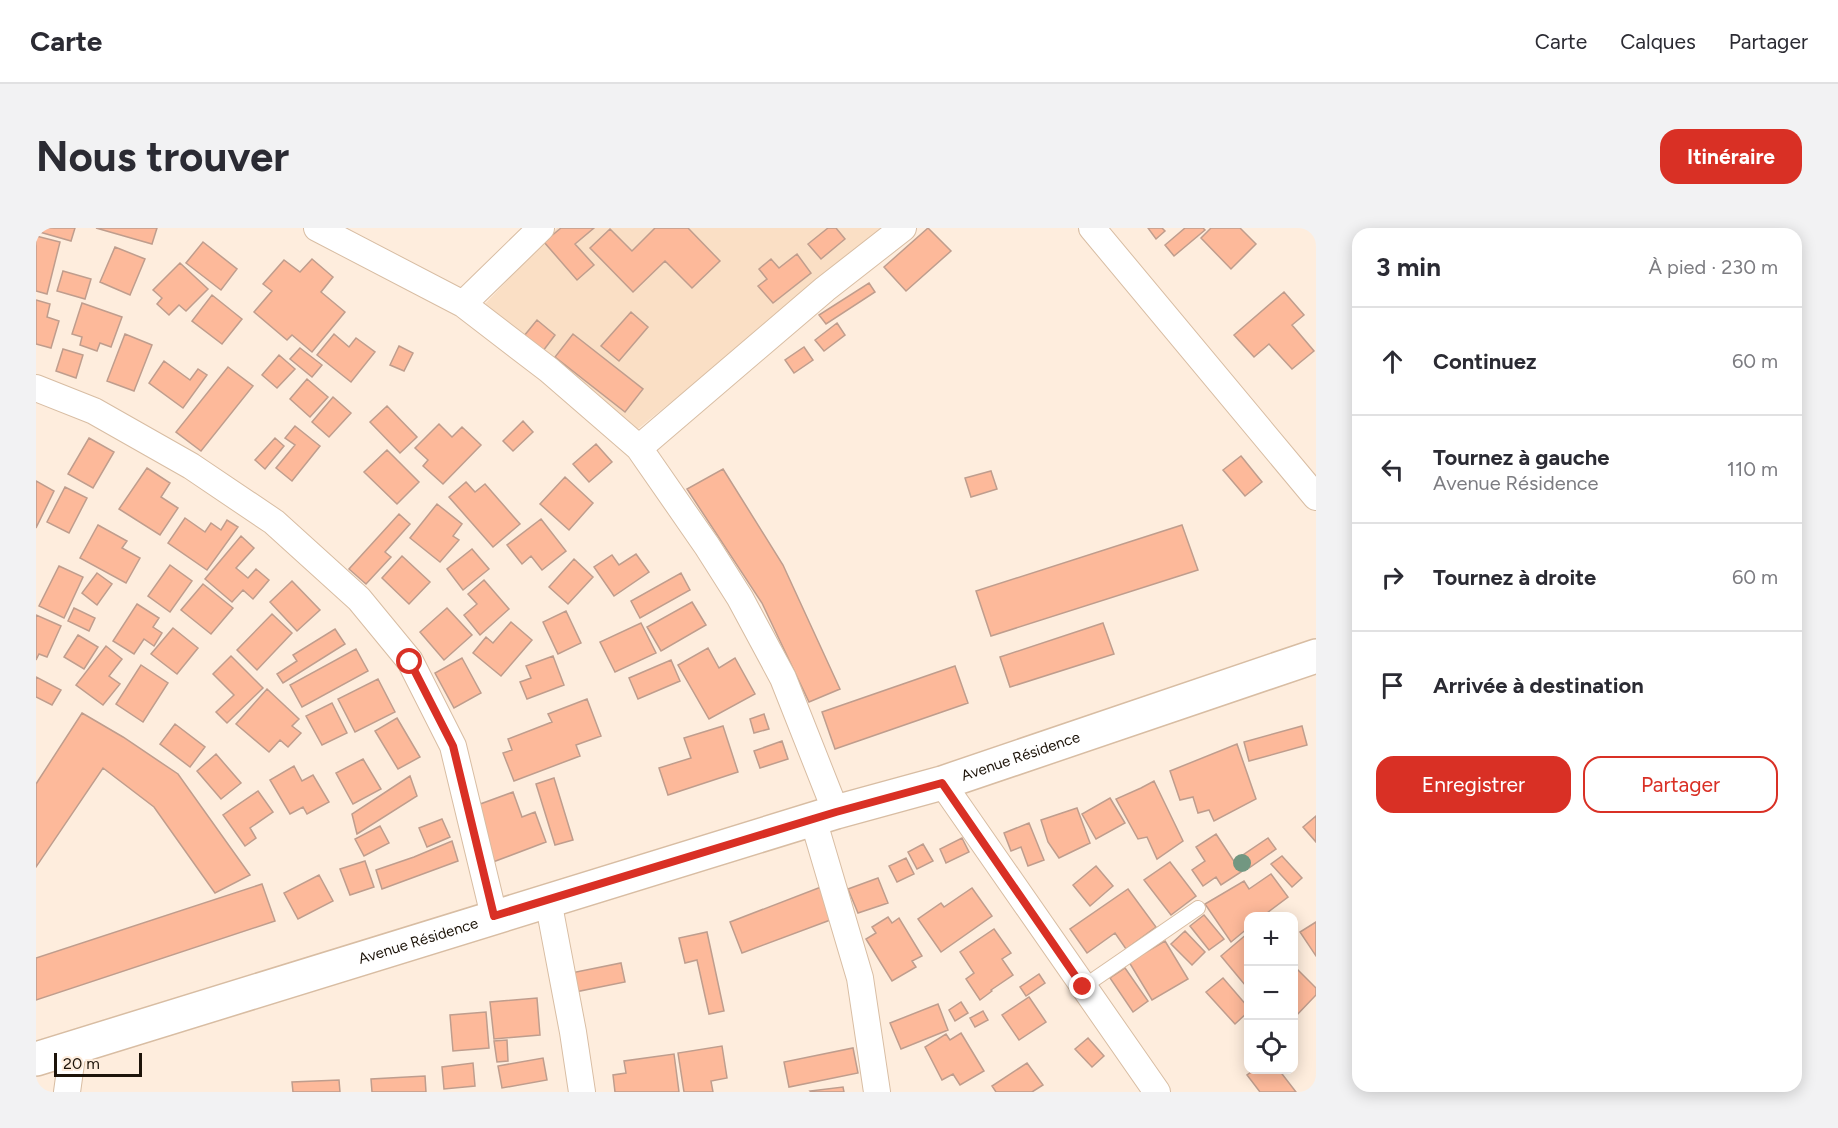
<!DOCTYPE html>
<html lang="fr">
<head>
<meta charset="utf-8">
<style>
	:root { --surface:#fff; --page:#f2f2f3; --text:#2b2b33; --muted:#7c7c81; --line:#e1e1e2; --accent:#d93025 }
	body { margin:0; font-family:Figtree,sans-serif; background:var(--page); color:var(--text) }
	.controls { position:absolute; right:18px; bottom:18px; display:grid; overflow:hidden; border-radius:12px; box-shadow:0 3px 15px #0003 }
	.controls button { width:54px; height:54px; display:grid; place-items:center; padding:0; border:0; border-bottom:2px solid var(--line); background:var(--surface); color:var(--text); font:30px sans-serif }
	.scale { position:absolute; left:18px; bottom:15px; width:88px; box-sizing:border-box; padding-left:6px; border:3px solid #1d140a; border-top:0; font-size:16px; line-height:21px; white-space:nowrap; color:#1d140a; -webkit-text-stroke:4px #feeddd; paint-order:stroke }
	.stop { position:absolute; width:18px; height:18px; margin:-14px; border:4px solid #d93025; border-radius:50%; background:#fff }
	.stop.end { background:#d93025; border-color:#fff; box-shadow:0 2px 6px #0008 }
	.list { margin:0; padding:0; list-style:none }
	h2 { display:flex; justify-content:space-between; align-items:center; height:78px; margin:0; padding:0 24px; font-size:26px }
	h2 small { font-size:20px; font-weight:400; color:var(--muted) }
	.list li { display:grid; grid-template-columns:39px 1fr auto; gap:18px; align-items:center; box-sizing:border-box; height:108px; padding:0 24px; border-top:2px solid var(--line) }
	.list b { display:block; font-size:22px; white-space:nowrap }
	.list p { margin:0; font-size:20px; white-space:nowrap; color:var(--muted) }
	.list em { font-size:20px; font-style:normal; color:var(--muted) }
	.actions { display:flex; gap:12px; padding:18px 24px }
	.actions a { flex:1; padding:14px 0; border:2px solid var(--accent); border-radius:18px; text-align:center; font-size:21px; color:var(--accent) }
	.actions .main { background:var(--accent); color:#fff }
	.icon { flex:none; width:33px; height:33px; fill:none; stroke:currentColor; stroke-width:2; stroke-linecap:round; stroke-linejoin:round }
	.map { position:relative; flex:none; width:1280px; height:864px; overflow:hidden; border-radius:18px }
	header { display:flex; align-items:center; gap:36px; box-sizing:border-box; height:84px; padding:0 30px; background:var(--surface); border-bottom:2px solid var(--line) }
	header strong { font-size:28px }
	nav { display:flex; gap:33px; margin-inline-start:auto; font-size:21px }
	.intro { display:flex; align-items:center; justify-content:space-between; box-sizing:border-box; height:144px; padding:0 36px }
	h1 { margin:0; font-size:42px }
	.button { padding:15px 27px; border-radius:18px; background:var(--accent); color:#fff; font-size:21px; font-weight:700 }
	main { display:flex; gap:36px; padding:0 36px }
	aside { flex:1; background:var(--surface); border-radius:18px; box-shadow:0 3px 15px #0003 }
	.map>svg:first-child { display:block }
</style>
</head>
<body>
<header>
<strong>Carte</strong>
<nav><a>Carte</a><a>Calques</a><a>Partager</a></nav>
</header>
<div class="intro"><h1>Nous trouver</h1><a class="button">Itinéraire</a></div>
<main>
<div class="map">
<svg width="1280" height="864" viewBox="0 0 1280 864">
	<rect width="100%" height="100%" fill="#feeddd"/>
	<path fill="#fadfc5" d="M521,0H851L598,204L448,77Z"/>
	<path fill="#fdb99a" stroke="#bf9d8d" stroke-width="1.5" d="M0,0H39L35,13L0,3Z
		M60,0H121L116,16Z
		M525,0H558L539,16L558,37L541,52L508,14Z
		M619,0H652L684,33L656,60L629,33L597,64L554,20L574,1L596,23Z
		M792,0H800L809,11L785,31L772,16Z
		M892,0L915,23L870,63L848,39Z
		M1112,0H1126L1129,3L1120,11Z
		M1149,0H1167L1169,2L1138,28L1129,17Z
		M1175,0H1204L1220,16L1195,41L1165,10Z
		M0,8L24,14L11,66L0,63Z
		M167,14L201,41L185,62L150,35Z
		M79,19L109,31L94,67L64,54Z
		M761,26L775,45L737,75L722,58L731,51L723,41L735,31L743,40Z
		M276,31L297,49L285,64L309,84L276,124L256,107L251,112L218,84L236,63L227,56L248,32L264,44Z
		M144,35L172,61L150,83L143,77L133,87L121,76L126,70L117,62Z
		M27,43L55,51L49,71L21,63Z
		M833,55L839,64L790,96L783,87Z
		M1248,64L1268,87L1256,97L1278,123L1256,141L1233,116L1218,129L1198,107Z
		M176,67L206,91L186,116L156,93Z
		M0,72L14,76L11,89L23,93L15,120L0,116Z
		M46,75L86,89L75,119L64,115L61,123L44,117L46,109L36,106Z
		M595,84L612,99L583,133L565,118Z
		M501,92L519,107L507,123L488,108Z
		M801,95L809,107L788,123L779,112Z
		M89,106L116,117L98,163L71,153Z
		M298,106L313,119L320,110L339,124L315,154L281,127Z
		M537,106L607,161L589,184L519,129Z
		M363,118L377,125L368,143L354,137Z
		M768,119L777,132L758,145L749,132Z
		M264,120L286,137L276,149L254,131Z
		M27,121L47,127L40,150L20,143Z
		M243,127L259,141L241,160L226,147Z
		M128,133L154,152L162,141L171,147L147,180L113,155Z
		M192,139L217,158L165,223L140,204Z
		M271,151L292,169L274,189L254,171Z
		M297,169L315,185L293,209L276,194Z
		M351,178L381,209L364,225L334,194Z
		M487,193L497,204L477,223L467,213Z
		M403,196L416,209L426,199L445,217L407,256L387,238L392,232L379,220Z
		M259,198L284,218L256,253L240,240L259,217L249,210Z
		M53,210L78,224L57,260L32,246Z
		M239,210L248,218L229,241L219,232Z
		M560,216L576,234L553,254L537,236Z
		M351,222L383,254L361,276L328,244Z
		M1205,228L1226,254L1209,268L1187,242Z
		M111,240L134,255L125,269L142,280L124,307L83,281Z
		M687,241L747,337L804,461L773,474L726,375L651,261Z
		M955,243L961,261L935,269L929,250Z
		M529,249L557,275L533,302L504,276Z
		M0,253L18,263L0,300Z
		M430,254L439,264L449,256L484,296L457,319L413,269Z
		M29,259L51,270L33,305L11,294Z
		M401,276L426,296L417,308L423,312L404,334L374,310Z
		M363,286L374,296L349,324L355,329L330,356L313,341Z
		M149,290L169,304L175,295L185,302L191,292L202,299L171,342L132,315Z
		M505,291L530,323L506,342L495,328L486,336L471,317Z
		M62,297L91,313L86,320L104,330L90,355L44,330Z
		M1146,297L1162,342L955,408L940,363Z
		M205,308L218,320L200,340L212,350L220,341L233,352L217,371L207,362L196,374L169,351Z
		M436,321L453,341L427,362L411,341Z
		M600,326L613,344L578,368L558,339L576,327L583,337Z
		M366,328L394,354L373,376L346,350Z
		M538,331L557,349L532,376L513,359Z
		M134,337L156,353L134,384L112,368Z
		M23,338L47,349L28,390L3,378Z
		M61,345L76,356L61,377L46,365Z
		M645,345L654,362L604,390L595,373Z
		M448,352L473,381L444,407L428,387L441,376L432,366Z
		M256,353L284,382L261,403L234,374Z
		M167,356L197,380L175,406L145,382Z
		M656,374L670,397L625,423L611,399Z
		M101,376L123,390L117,399L126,405L118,418L108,411L98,426L77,413Z
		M38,380L59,390L53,403L32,393Z
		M411,380L436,407L408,432L384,404Z
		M530,383L545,415L522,426L507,394Z
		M236,386L256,405L221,442L201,422Z
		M0,387L25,398L11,429L3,426L0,432Z
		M475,394L496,412L465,448L437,425L450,409L457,415Z
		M605,395L620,425L579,444L564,414Z
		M1067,395L1078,426L974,459L964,429Z
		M137,400L162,420L141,446L115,426Z
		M299,401L309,416L247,455L241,446L261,433L257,427Z
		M42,407L62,419L48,441L28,429Z
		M70,418L86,431L73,448L84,456L67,477L40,457Z
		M672,420L683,440L699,430L719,466L673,491L642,437Z
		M320,421L332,443L266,479L254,457Z
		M195,428L227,460L191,495L180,484L198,467L177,446Z
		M517,428L528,457L491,471L484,454L495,450L490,438Z
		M426,430L445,465L418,480L399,445Z
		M635,432L644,453L602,471L593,450Z
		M105,437L132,455L107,494L80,476Z
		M919,438L932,475L799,521L786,484Z
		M0,449L25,462L16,477L0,469Z
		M342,451L359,484L319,504L302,471Z
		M231,461L263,491L256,498L265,505L252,519L244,512L233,524L200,496Z
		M551,471L565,508L540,517L544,528L478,553L467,525L476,522L472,511L516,494L512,486Z
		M296,475L311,505L286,517L270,488Z
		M46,485L87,509L142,546L214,647L179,665L118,579L67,540L0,639V556Z
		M728,486L733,501L718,505L714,491Z
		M361,490L384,529L362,541L339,503Z
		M139,496L169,519L154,539L124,516Z
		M687,498L702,544L632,567L623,540L655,530L648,510Z
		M1266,498L1271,517L1213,533L1208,514Z
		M746,513L752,531L724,540L718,523Z
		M1201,516L1220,571L1178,593L1173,582L1162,585L1157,569L1144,572L1134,543Z
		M180,526L205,555L185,571L161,543Z
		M327,531L345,561L317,576L300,545Z
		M258,538L266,553L277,547L293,574L271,586L267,579L254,586L234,552Z
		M374,548L381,568L321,606L316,586Z
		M518,550L537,612L519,617L500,556Z
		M1118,553L1147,613L1121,631L1111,609L1102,611L1080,571L1105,560Z
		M222,563L237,584L214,600L220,610L209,618L187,587Z
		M477,564L486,589L499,584L510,614L457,634L436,579Z
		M1074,570L1089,595L1060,611L1046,586Z
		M1041,580L1054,615L1023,630L1012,614L1005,592Z
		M1280,588V614L1267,599Z
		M406,591L414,609L391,619L383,600Z
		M993,595L1008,632L992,638L985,619L975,623L968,605Z
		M344,598L353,615L328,628L319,611Z
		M1180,606L1205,644L1185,657L1180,649L1167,658L1156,642L1169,633L1160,619Z
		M926,610L933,624L910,635L904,621Z
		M1232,610L1240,621L1213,640L1204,629Z
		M416,613L422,633L346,661L340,642L378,629Z
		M887,616L897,633L881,641L872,624Z
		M1246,628L1266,650L1256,659L1235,636Z
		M870,630L878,646L861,654L853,638Z
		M329,633L338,659L314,667L304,641Z
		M1134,634L1160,668L1135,687L1108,652Z
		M1060,638L1077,658L1054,678L1037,657Z
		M1235,646L1252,669L1227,688H1212V700L1195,714L1169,676L1208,653L1213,661Z
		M283,647L297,673L262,691L248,665Z
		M842,650L852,675L822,685L812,661Z
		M226,656L239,693L0,772V730Z
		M785,659L797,691L706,725L694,694Z
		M936,660L956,688L905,724L882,691L905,675L908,679Z
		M1092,661L1120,699L1090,721L1079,705L1051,725L1034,701Z
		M1168,687L1188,711L1173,722L1154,698Z
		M852,689L856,695L863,690L886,728L876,733L880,739L856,753L830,711L840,705L836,699Z
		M1280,694V728L1264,704Z
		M958,701L975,725L966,731L977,747L955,762L956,763L944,772L930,751L938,745L924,724Z
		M1149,703L1169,724L1156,737L1135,716Z
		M671,704L688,783L673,786L661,732L649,735L643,710Z
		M1212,705V754L1209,757L1185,728Z
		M1129,713L1152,751L1116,772L1093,734Z
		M585,735L589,754L539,764L535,745Z
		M1258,738L1280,760V767L1258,790Z
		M1089,740L1112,773L1097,784L1074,750Z
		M1003,746L1009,755L990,768L984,759Z
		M1187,750L1212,779V784L1199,796L1170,764Z
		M993,769L1010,794L983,812L966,787Z
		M501,770L504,807L458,811L454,774Z
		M925,774L932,785L919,793L913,782Z
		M902,776L912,802L865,821L854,795Z
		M947,783L952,792L939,799L934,790Z
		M450,784L453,820L417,823L414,787Z
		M925,805L948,843L924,857L917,846L906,852L889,819L910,806L914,812Z
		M1052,810L1068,828L1056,839L1039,821Z
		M471,812L472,833L461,834L458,813Z
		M686,818L691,850L675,853L677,864H648L642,825Z
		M817,820L822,845L753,859L748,834Z
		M638,826L643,864H579L577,847L590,845L588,833Z
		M507,830L511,852L466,860L462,838Z
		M437,835L439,858L408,861L406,839Z
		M991,835L1007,857L996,864H960L956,858Z
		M1218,842H1243L1260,864H1224L1211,847Z
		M389,848L390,864H336L335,851Z
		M303,852L304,864H257L256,854Z
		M807,859L808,864H775L774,863Z"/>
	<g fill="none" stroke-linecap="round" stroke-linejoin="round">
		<g stroke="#d8bda3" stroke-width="16">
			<path id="lane" d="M1047,759L1162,680"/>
		</g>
		<g stroke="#d8bda3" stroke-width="28">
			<path id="street" d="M281,0L427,76L513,142L603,220L671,318L704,370L747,450L800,584
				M1056,0L1280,269
				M427,76L505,0
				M0,160L58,183L155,238L238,294L323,371L374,433L417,518L458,688
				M603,220L789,61L867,0
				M906,555L1121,864
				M777,591L824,750L841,864
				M512,672L537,804L546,864
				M31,864L37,821"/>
		</g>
		<g stroke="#d8bda3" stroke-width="36">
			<g id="secondary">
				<path id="s1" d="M0,831L800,584L906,555L1280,428"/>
			</g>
		</g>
		<use href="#lane" stroke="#fff" stroke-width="14"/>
		<use href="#street" stroke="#fff" stroke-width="26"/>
		<use href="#secondary" stroke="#fff" stroke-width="33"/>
	</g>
	<circle fill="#729781" cx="1206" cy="635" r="9"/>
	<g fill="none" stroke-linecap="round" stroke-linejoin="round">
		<path stroke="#d93025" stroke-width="8" d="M374,434L417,518L458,688L800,584L906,555L1047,759"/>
	</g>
	<g text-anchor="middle" stroke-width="6" stroke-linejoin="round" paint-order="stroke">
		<g font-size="15" fill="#1d140a" stroke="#feeddd">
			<text dy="5" stroke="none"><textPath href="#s1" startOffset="1030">Avenue Résidence</textPath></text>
			<text dy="5" stroke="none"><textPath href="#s1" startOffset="400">Avenue Résidence</textPath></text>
		</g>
	</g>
</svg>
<div class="controls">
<button>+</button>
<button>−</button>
<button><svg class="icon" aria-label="locate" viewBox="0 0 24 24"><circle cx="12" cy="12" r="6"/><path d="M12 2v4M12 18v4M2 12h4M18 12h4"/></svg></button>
</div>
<div class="scale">20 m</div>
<div class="stop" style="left:374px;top:434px"></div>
<div class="stop end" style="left:1047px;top:759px"></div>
</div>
<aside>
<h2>3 min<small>À pied · 230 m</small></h2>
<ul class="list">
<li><svg class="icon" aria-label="ahead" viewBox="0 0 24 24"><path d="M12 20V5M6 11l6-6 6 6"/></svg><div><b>Continuez</b></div><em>60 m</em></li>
<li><svg class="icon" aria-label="left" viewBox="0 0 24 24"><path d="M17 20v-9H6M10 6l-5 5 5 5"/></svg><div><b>Tournez à gauche</b><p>Avenue Résidence</p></div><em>110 m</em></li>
<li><svg class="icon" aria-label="right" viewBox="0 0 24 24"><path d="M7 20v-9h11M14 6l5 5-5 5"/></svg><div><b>Tournez à droite</b></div><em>60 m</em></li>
<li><svg class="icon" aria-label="arrive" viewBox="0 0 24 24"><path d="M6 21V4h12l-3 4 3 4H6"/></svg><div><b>Arrivée à destination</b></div></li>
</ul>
<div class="actions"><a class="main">Enregistrer</a><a>Partager</a></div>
</aside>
</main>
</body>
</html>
